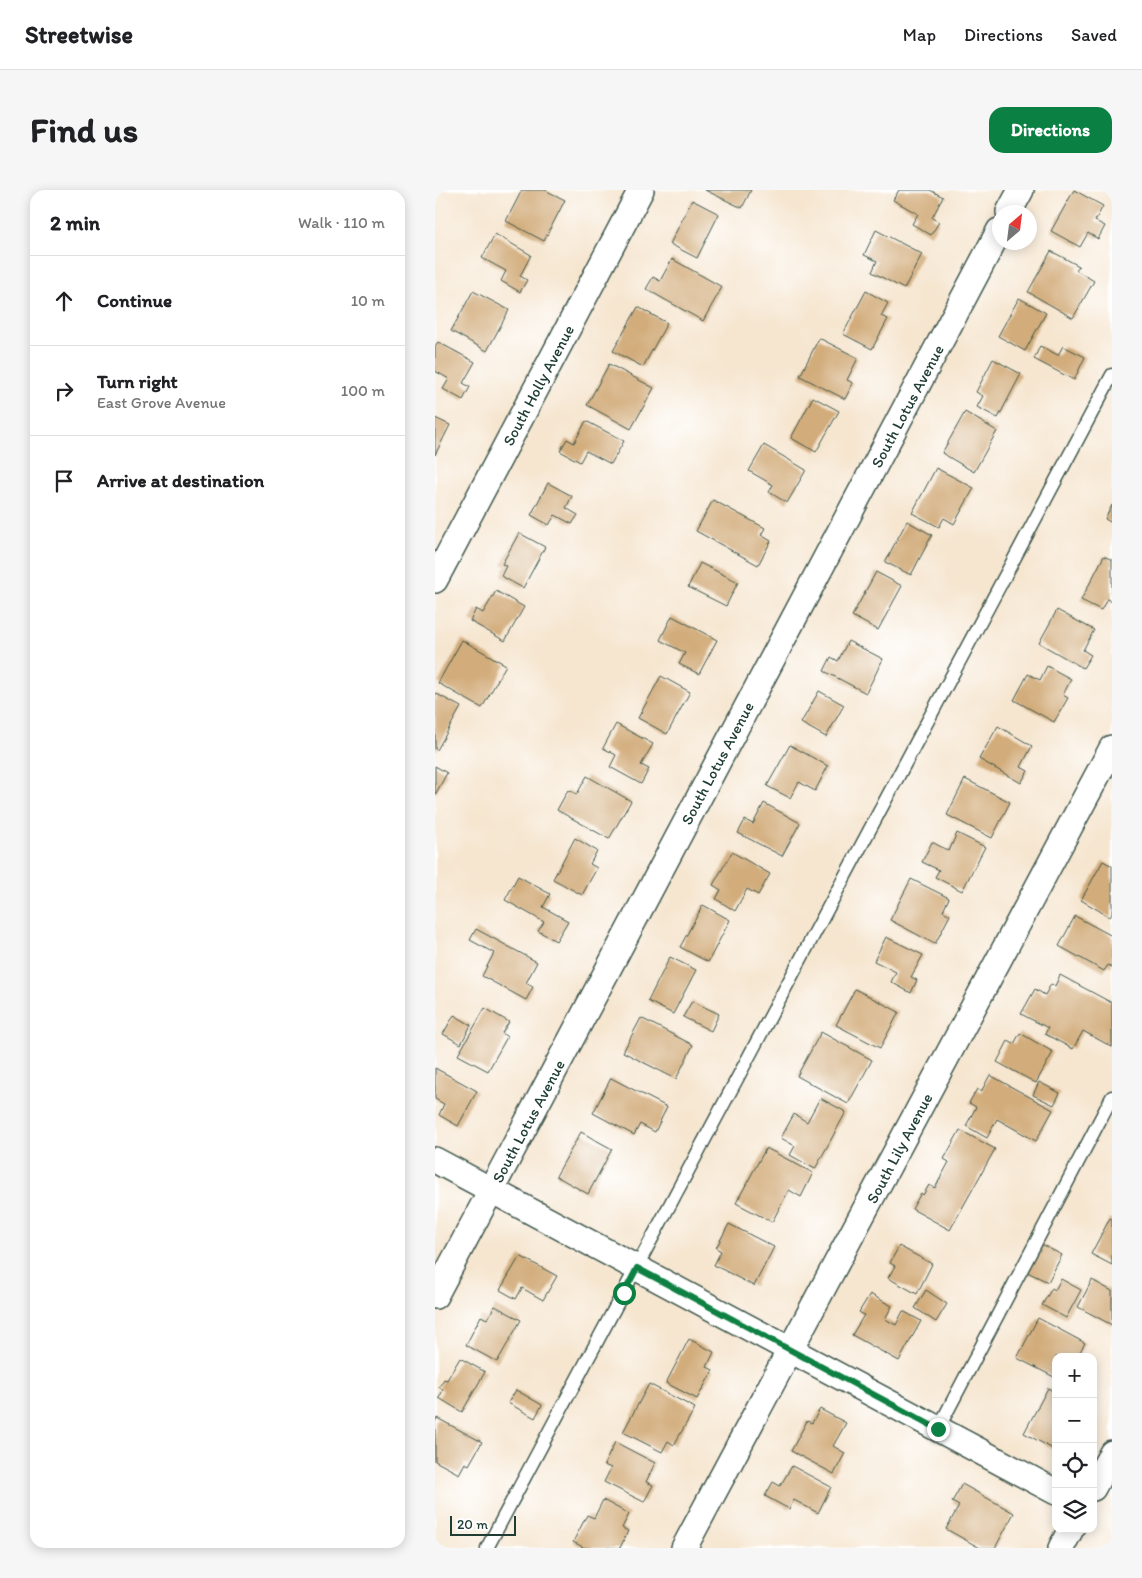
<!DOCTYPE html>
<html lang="en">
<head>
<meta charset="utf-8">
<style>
	:root { --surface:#fff; --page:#f6f6f6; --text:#202124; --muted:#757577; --line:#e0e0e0; --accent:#0b8043 }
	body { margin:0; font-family:Itim,sans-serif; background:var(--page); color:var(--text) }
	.controls { position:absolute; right:15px; bottom:15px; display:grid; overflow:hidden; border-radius:10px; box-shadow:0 2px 12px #0003 }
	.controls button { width:45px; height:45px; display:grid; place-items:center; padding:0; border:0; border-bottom:1px solid var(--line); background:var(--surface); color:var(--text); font:25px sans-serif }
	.compass { position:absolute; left:557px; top:15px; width:45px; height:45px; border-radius:50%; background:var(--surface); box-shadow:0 2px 12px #0003; rotate:28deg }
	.scale { position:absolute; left:15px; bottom:12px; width:66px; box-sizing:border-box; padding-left:5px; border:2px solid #1f3d34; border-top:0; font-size:14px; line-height:18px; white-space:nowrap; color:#1f3d34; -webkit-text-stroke:4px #fff; paint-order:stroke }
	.stop { position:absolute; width:15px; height:15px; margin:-11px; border:4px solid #0b8043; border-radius:50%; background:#fff }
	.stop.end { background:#0b8043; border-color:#fff; box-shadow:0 1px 5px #0008 }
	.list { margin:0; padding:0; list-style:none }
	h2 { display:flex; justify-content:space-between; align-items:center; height:65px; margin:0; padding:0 20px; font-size:21px }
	h2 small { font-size:16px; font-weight:400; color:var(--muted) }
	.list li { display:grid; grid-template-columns:32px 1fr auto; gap:15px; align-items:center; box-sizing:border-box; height:90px; padding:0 20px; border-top:1px solid var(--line) }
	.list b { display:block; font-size:19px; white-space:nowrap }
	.list p { margin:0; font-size:16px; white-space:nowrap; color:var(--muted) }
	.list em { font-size:16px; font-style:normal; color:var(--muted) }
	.icon { flex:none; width:28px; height:28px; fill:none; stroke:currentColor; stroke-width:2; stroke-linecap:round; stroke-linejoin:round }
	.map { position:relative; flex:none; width:677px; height:1358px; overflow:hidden; border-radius:15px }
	header { display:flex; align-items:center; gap:30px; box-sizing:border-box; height:70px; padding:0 25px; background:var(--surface); border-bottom:1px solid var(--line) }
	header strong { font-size:24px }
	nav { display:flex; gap:28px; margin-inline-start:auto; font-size:18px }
	.intro { display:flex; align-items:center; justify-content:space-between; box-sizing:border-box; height:120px; padding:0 30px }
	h1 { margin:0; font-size:35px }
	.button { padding:12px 22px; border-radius:15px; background:var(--accent); color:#fff; font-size:18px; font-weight:700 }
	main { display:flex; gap:30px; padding:0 30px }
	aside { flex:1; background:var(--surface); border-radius:15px; box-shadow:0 2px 12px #0003 }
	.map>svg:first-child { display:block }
</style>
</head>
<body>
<header>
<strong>Streetwise</strong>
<nav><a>Map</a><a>Directions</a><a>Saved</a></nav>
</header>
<div class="intro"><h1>Find us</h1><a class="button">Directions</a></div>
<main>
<aside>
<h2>2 min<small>Walk · 110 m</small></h2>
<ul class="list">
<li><svg class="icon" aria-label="ahead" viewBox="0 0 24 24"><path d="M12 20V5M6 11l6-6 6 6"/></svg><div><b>Continue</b></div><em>10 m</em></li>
<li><svg class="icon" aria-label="right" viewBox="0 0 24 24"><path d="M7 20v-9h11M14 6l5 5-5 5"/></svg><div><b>Turn right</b><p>East Grove Avenue</p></div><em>100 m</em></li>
<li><svg class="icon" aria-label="arrive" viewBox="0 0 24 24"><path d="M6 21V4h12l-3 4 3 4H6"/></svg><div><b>Arrive at destination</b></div></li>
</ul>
</aside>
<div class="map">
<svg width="677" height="1358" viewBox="0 0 677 1358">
	<rect width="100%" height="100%" fill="#fff"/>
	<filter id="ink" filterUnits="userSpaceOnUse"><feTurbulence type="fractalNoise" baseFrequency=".02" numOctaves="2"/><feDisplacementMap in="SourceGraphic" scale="10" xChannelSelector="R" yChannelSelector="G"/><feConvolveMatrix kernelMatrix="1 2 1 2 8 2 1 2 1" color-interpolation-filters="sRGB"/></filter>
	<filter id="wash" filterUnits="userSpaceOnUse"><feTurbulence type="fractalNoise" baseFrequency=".0096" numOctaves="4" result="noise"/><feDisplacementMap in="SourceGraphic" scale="20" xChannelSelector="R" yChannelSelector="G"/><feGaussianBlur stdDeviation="1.12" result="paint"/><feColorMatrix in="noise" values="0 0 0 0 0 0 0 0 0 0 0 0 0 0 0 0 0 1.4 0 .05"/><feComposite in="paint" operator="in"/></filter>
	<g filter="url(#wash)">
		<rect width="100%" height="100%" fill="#f6e6d0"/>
		<g id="blocks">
			<path fill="#d2ac7a" d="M87,0H110L130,10L109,51L71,31Z
				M270,0H316L307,18Z
				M464,0H495L508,7L497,28L504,32L496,45L477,34L483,24L458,10Z
				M639,0L668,16L660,31L670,36L663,49L653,43L645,57L616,41Z
				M257,10L284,24L262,68L235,54Z
				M441,40L487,64L469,99L437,82L442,71L429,65Z
				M60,44L96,65L85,86L92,90L85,102L66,91L71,81L47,68Z
				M616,61L644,76L641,80L659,91L638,128L593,102Z
				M237,69L287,97L268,131L211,99L218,87L225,91Z
				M38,101L74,120L52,161L16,141Z
				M431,101L453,113L446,126L453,129L437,159L408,144Z
				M584,108L611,123L590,161L563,146Z
				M203,117L232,133L208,177L178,161Z
				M384,148L423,168L412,190L418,193L410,209L365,186Z
				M3,152L40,172L28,193L35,197L28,210L8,199L14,189L0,181V156Z
				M605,156L623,165L628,156L650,167L639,190L599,169Z
				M558,169L586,184L563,228L542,217L548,206L541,202Z
				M174,174L219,198L196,239L152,215Z
				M378,207L404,221L381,262L356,248Z
				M530,222L562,241L539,282L507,263Z
				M0,228L15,235L0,265Z
				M151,231L189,251L176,274L151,261L145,272L125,261L132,249L139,253Z
				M329,255L371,280L352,313L334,302L338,295L314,281Z
				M501,278L539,298L519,334L509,328L504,337L477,323Z
				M113,293L137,306L131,318L143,325L137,334L120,325L114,335L96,325Z
				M278,310L330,338L326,345L336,351L323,375L261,341Z
				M677,315V333L670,329Z
				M472,331L497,345L476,385L450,372Z
				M84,343L110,357L88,398L66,386L71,376L67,374Z
				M669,366L677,370V412L672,409L666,420L646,410Z
				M265,373L303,392L291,416L253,397Z
				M441,382L467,396L443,440L417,426Z
				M61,401L89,417L70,451L35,431L41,419L48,423Z
				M622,420L659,440L648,460L656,465L648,478L604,453Z
				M237,426L282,450L264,484L244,474L250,463L225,450Z
				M27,450L71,475L47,518L3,493Z
				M413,451L448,469L431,503L389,481L396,467L403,471Z
				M612,476L636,489L628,505L633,508L619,532L579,510L593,484L605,490Z
				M226,486L255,502L232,544L203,528Z
				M384,501L409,515L391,547L366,533Z
				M0,503L26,517L2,560L0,559Z
				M181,534L218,554L206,575L214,579L206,594L175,577L181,565L168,558Z
				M563,536L597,556L586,577L593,581L586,593L544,569Z
				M355,555L393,576L380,601L364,592L355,608L332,596Z
				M0,576L12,583L0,605Z
				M152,586L196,611L174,649L122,620L133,600L142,604Z
				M530,589L575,612L557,648L512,625Z
				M329,613L365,633L347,666L303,643L310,630L318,634Z
				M522,643L550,657L527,701L500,687L504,680L487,672L497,652L514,661Z
				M140,648L162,661L155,674L162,678L147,705L118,689Z
				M297,662L335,684L323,705L312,699L300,721L281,709L286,700L278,695Z
				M668,671L677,676V724L675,727L646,710Z
				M83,686L115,704L108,717L133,731L121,751L103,741L109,732L70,710Z
				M476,689L514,708L508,721L515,725L500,754L455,730Z
				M268,715L295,730L273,772L245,757Z
				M640,726L677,746V777L673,775L669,781L624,756Z
				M41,739L102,772L91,793L98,797L91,810L47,786L59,763L35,750Z
				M451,747L488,765L476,787L482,790L476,803L456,792L461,782L439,771Z
				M235,767L261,780L238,824L213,811Z
				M625,785L677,813V857L648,841L638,859L610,844L613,838L586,824L600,799L610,805L616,794L620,796Z
				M420,799L464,822L445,858L401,835Z
				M257,811L284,824L276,841L248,827Z
				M50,818L74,832L67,843L72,847L53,881L23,865Z
				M19,825L36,835L26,854L8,844Z
				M206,828L258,855L241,889L188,862Z
				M386,842L437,870L413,914L362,886Z
				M585,843L618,862L601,893L562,872L573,851L579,854Z
				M0,878L42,901L23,936L4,925L9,914L0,909Z
				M555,885L618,920L601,951L562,929L552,948L531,936L541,917L534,913L542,899L546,902Z
				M176,888L232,917L220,942L205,934L199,945L158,923Z
				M604,892L625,903L619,915L598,905Z
				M385,908L411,922L380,979L355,965L360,956L346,948L359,924L372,932Z
				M525,940L560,959L515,1040L477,1019L486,1003L488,1005L494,995L500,998L514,972L509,969Z
				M146,942L177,959L153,1004L121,986Z
				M331,958L378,983L366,1007L354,1000L337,1032L301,1013Z
				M675,1028L677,1029V1075L656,1064Z
				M294,1034L339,1057L319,1096L279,1075L286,1061L281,1058Z
				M606,1054L627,1065L613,1092L592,1082Z
				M464,1056L497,1074L482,1104L453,1088L460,1076L455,1073Z
				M85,1066L122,1086L108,1110L87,1098L81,1109L65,1100Z
				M626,1089L646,1100L631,1128L607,1115L617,1098L620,1100Z
				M657,1090L677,1101V1135L643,1117Z
				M491,1100L512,1114L501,1132L480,1118Z
				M435,1104L457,1116L450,1129L461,1135L468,1121L486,1131L464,1171L417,1145L429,1125L424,1122Z
				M60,1116L86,1130L62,1172L31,1155L46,1126L52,1129Z
				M603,1128L650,1153L642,1167H621V1188L582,1168Z
				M254,1149L279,1162L272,1177L278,1180L262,1209L231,1193Z
				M25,1168L50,1182L27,1222L4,1208L8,1200L4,1197L9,1189L12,1190Z
				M214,1194L260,1218L239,1255L233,1251L227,1262L188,1242Z
				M613,1198L621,1203V1254L618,1259L589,1243Z
				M81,1200L107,1215L100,1228L73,1213Z
				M385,1219L411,1233L398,1256L410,1263L399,1284L356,1261L372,1231L377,1233Z
				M2,1228L47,1252L34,1275L30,1273L24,1284L0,1271V1232Z
				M180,1252L220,1273L211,1292L218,1295L209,1312L169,1292L176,1278L169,1275Z
				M357,1276L396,1297L383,1323L359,1310L354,1319L330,1306L338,1292L345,1296Z
				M527,1294L579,1323L560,1358H545L511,1339L524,1316L517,1312Z
				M168,1310L194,1324L187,1338L193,1341L185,1358H150L138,1352L152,1325L159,1328Z"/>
		</g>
	</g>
	<g filter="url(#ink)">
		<use href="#blocks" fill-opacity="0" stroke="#3f564b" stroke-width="1"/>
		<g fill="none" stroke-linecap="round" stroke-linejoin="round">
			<g stroke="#3f564b" stroke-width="15">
				<path id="lane" d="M503,1239L677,907
					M52,1358L677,185"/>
			</g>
			<g stroke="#3f564b" stroke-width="28">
				<path id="street" d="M574,22L586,0
					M0,390L206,0
					M0,970L621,1302
					M0,1106L564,41
					M658,1298L677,1263
					M249,1358L677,558
					M626,1358L636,1339"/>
			</g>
			<use href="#lane" stroke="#fff" stroke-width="12"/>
			<use href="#street" stroke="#fff" stroke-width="25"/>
		</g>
	</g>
	<g fill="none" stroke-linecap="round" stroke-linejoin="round" filter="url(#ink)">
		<path stroke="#0b8043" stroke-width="6" d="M189,1103L202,1078L503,1239"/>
	</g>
	<g text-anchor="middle" stroke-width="4.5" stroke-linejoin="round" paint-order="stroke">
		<g font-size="16" fill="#1f3d34" stroke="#fff">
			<text transform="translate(103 195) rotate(-62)" y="6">South Holly Avenue</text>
			<text transform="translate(472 216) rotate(-62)" y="6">South Lotus Avenue</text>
			<text transform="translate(282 573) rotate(-62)" y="6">South Lotus Avenue</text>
			<text transform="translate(93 931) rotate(-62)" y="6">South Lotus Avenue</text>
			<text transform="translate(464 958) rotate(-62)" y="6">South Lily Avenue</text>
		</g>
	</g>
</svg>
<div class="controls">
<button>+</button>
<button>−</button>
<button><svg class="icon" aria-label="locate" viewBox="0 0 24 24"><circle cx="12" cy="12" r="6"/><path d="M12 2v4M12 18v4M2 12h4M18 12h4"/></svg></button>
<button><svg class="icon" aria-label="layers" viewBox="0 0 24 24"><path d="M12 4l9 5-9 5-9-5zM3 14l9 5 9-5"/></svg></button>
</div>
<svg class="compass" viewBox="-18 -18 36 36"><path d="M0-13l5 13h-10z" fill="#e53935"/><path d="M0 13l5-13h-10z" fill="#757577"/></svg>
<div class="scale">20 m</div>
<div class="stop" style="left:189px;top:1103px"></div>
<div class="stop end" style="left:503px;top:1239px"></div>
</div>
</main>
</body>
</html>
